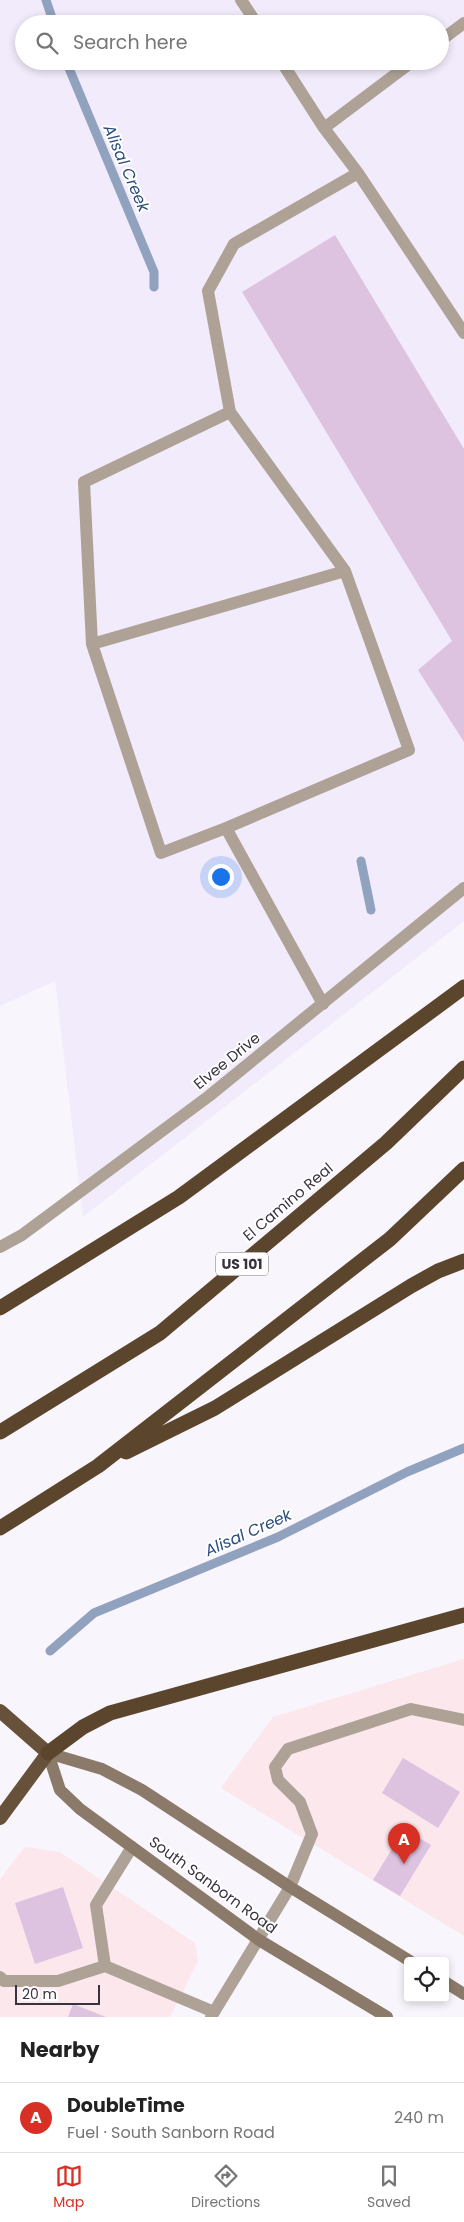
<!DOCTYPE html>
<html lang="en">
<head>
<meta charset="utf-8">
<style>
	:root { --surface:#fff; --page:#f2f2f2; --text:#222; --muted:#767676; --line:#e0e0e0; --accent:#d93025 }
	body { margin:0; font-family:Poppins,sans-serif; background:var(--page); color:var(--text) }
	.controls { position:absolute; right:15px; bottom:15px; display:grid; overflow:hidden; border-radius:5px; box-shadow:0 2px 8px #0003 }
	.controls button { width:45px; height:45px; display:grid; place-items:center; padding:0; border:0; border-bottom:1px solid var(--line); background:var(--surface); color:var(--text); font:25px sans-serif }
	.scale { position:absolute; left:15px; bottom:12px; width:85px; box-sizing:border-box; padding-left:5px; border:2px solid #393340; border-top:0; font-size:14px; line-height:18px; white-space:nowrap; color:#393340; -webkit-text-stroke:4px #fff; paint-order:stroke }
	.you { position:absolute; left:220px; top:876px; width:18px; height:18px; margin:-12px; border:4px solid #fff; border-radius:50%; background:#1a73e8; box-shadow:0 0 0 8px #1a73e833 }
	.badge { display:grid; place-items:center; width:32px; height:32px; border-radius:50%; background:var(--accent); color:#fff; font-size:16px; font-weight:700 }
	.pin { position:absolute; translate:-50% -41px; filter:drop-shadow(0 1px 2px #0008) }
	.pin::after { content:''; position:absolute; top:26px; width:18px; height:15px; background:inherit; clip-path:polygon(0 0,100% 0,50% 100%) }
	.list { margin:0; padding:0; list-style:none }
	h2 { display:flex; justify-content:space-between; align-items:center; height:65px; margin:0; padding:0 20px; font-size:21px }
	h2 small { font-size:16px; font-weight:400; color:var(--muted) }
	.list li { display:grid; grid-template-columns:32px 1fr auto; gap:15px; align-items:center; box-sizing:border-box; height:70px; padding:0 20px; border-top:1px solid var(--line) }
	.list b { display:block; font-size:19px; white-space:nowrap }
	.list p { margin:0; font-size:16px; white-space:nowrap; color:var(--muted) }
	.list em { font-size:16px; font-style:normal; color:var(--muted) }
	.icon { flex:none; width:28px; height:28px; fill:none; stroke:currentColor; stroke-width:2; stroke-linecap:round; stroke-linejoin:round }
	.map { position:relative; flex:none; width:464px; height:2017px; overflow:hidden }
	.search { position:absolute; background:var(--surface); box-shadow:0 2px 8px #0003; left:15px; right:15px; top:15px; height:55px; display:flex; align-items:center; gap:12px; box-sizing:border-box; padding:0 18px; border-radius:28px; color:var(--muted); font-size:19px }
	.sheet { height:135px; background:var(--surface) }
	nav { display:flex; justify-content:space-around; align-items:center; box-sizing:border-box; height:70px; border-top:1px solid var(--line); background:var(--surface); font-size:14px; color:var(--muted) }
	nav a { display:grid; justify-items:center; gap:2px }
	nav .on { color:var(--accent) }
	.map>svg:first-child { display:block }
</style>
</head>
<body>
<div class="map">
<svg width="464" height="2017" viewBox="0 0 464 2017">
	<rect width="100%" height="100%" fill="#f8f5fc"/>
	<path fill="#fce7ec" d="M464,1659V1936L221,1788L273,1717Z
		M25,1847L60,1852L195,1943L198,1961L170,2017H0V1879Z"/>
	<path fill="#f2ebfb" fill-rule="evenodd" d="M0,0H464V921L83,1217L55,981L0,1006ZM24,24H440V61H24Z"/>
	<g fill="none" stroke-linecap="round" stroke-linejoin="round">
		<path stroke="#91a2be" stroke-width="9" d="M46,0L54,24
			M66,61L154,272V287
			M361,861L371,910
			M50,1651L94,1613L278,1537L407,1472L464,1448"/>
	</g>
	<path fill="#ddc3e0" d="M335,235L464,449V742L418,670L452,641L242,292Z
		M403,1758L460,1792L438,1828L382,1793Z
		M404,1829L431,1845L400,1896L373,1880Z
		M63,1887L83,1948L35,1964L15,1903Z
		M73,2004L106,2017H68Z"/>
	<g fill="none" stroke-linecap="round" stroke-linejoin="round">
		<path stroke="#aea297" stroke-width="12" d="M241,0L257,24
			M440,41L464,23
			M281,61L324,128L358,173
			M324,128L413,61
			M230,412L208,291L234,244L358,173L464,333
			M92,644L345,571
			M226,828L161,853L92,644L84,482L230,412L345,571L409,750L226,828L323,1004
			M290,1887L312,1834L300,1802L278,1780L275,1767L288,1749L411,1709L464,1720
			M105,1966L96,1905L132,1847
			M0,1977L4,1981H58L105,1966L214,2012"/>
		<path stroke="#aea297" stroke-width="12" d="M0,1247L22,1235L209,1096L464,888
			M211,2017L290,1887"/>
		<path stroke="#8b7a69" stroke-width="12" d="M48,1753L60,1790L80,1809L259,1940L387,2017
			M48,1753L102,1769L142,1790L290,1887L410,1961
			M445,1982L464,1994"/>
		<path stroke="#67513b" stroke-width="14" d="M0,1711L48,1753L0,1818"/>
		<path stroke="#5c452d" stroke-width="15" d="M0,1308L179,1197L464,987
			M0,1432L160,1333L386,1143L464,1068
			M126,1452L215,1408L411,1286L438,1271L464,1261
			M0,1528L98,1466L390,1239L464,1169
			M48,1753L83,1727L110,1713L464,1615"/>
	</g>
	<g text-anchor="middle" stroke-width="4" stroke-linejoin="round" paint-order="stroke">
		<rect fill="#fff" stroke="#747079" stroke-width="1" x="216" y="1252.5" width="52" height="23" rx="4"/>
		<g font-size="14" font-weight="bold" fill="#393340">
			<text x="242" y="1269">US 101</text>
		</g>
		<g font-size="15" fill="#393340" stroke="#fff">
			<text transform="translate(227 1061) rotate(-39)" y="5">Elvee Drive</text>
			<text transform="translate(288 1202) rotate(-40)" y="5">El Camino Real</text>
			<text transform="translate(213 1885) rotate(36)" y="5">South Sanborn Road</text>
		</g>
		<g font-size="16" font-style="italic" fill="#2b4e7b" stroke="#fff">
			<text transform="translate(127 168) rotate(67)" y="6">Alisal Creek</text>
			<text transform="translate(248 1532) rotate(-24)" y="6">Alisal Creek</text>
		</g>
	</g>
</svg>
<div class="controls">
<button><svg class="icon" aria-label="locate" viewBox="0 0 24 24"><circle cx="12" cy="12" r="6"/><path d="M12 2v4M12 18v4M2 12h4M18 12h4"/></svg></button>
</div>
<div class="scale">20 m</div>
<div class="you"></div>
<div class="pin badge" style="left:404px;top:1864px">A</div>
<div class="search"><svg class="icon" aria-label="search" viewBox="0 0 24 24"><circle cx="10" cy="10" r="6"/><path d="M15 15l6 6"/></svg>Search here</div>
</div>
<section class="sheet">
<h2>Nearby<small></small></h2>
<ul class="list">
<li><span class="badge">A</span><div><b>DoubleTime</b><p>Fuel · South Sanborn Road</p></div><em>240 m</em></li>
</ul>
</section>
<nav>
<a class="on"><svg class="icon" aria-label="map" viewBox="0 0 24 24"><path d="M3 6l6-2 6 2 6-2v14l-6 2-6-2-6 2zM9 4v14M15 6v14"/></svg>Map</a>
<a><svg class="icon" aria-label="directions" viewBox="0 0 24 24"><path d="M12 3l9 9-9 9-9-9zM9 14v-3h6M13 9l2 2-2 2"/></svg>Directions</a>
<a><svg class="icon" aria-label="saved" viewBox="0 0 24 24"><path d="M7 4h10v16l-5-4-5 4z"/></svg>Saved</a>
</nav>
</body>
</html>
